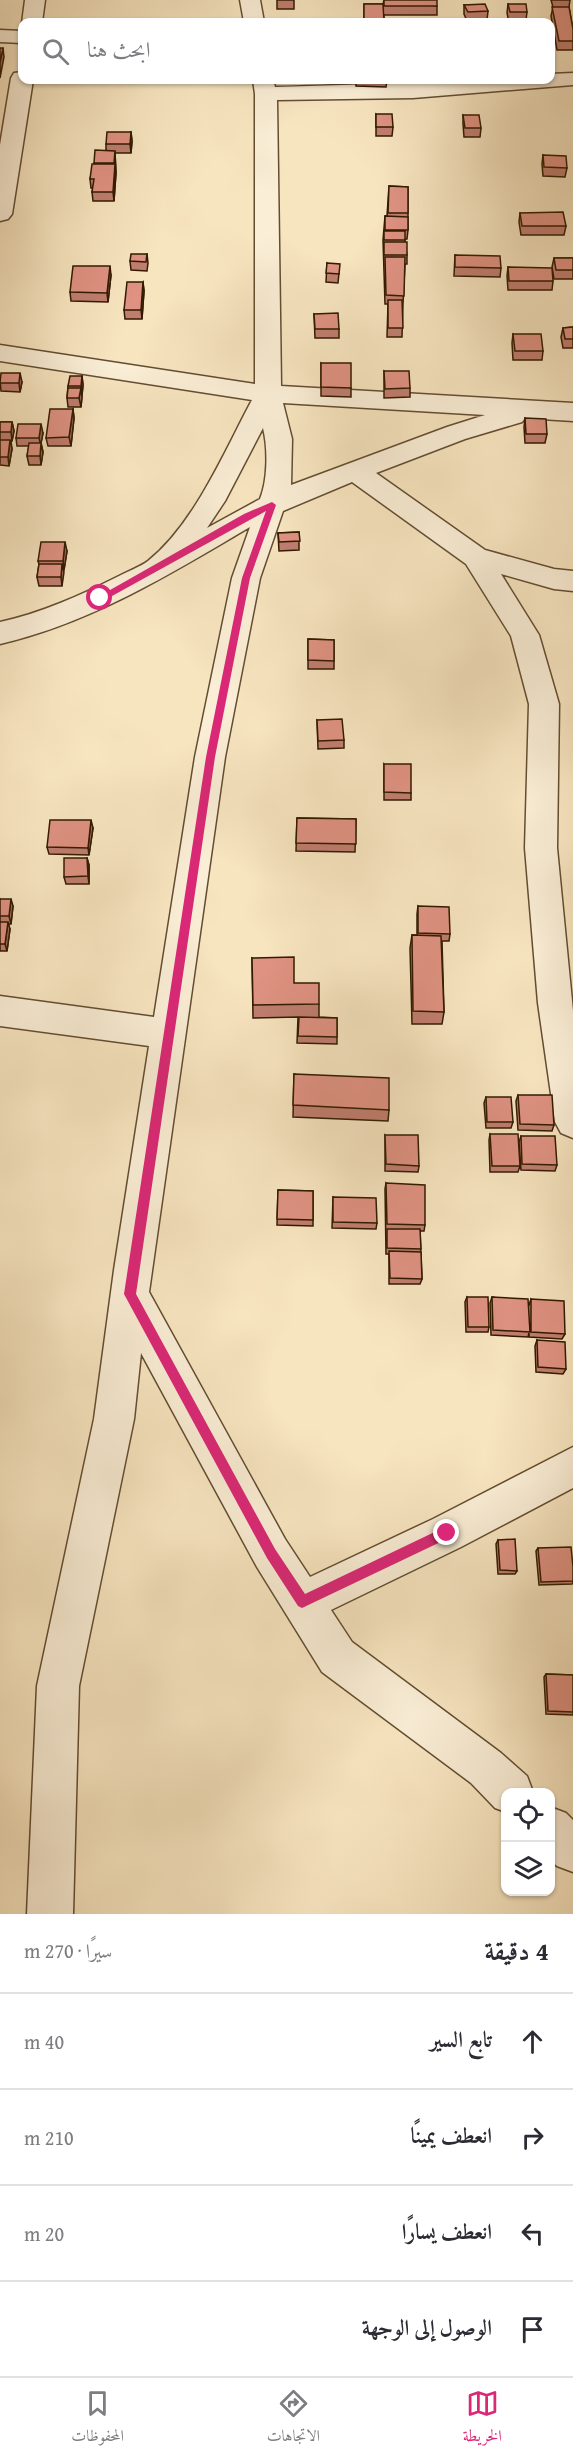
<!DOCTYPE html>
<html lang="ar">
<head>
<meta charset="utf-8">
<style>
	:root { --surface:#fff; --page:#f2f2f3; --text:#2b2b33; --muted:#7c7c81; --line:#e1e1e2; --accent:#db2777 }
	body { margin:0; font-family:"Gentium Book Plus",Amiri,serif; background:var(--page); color:var(--text); direction:rtl }
	.controls { position:absolute; right:18px; bottom:18px; display:grid; overflow:hidden; border-radius:12px; box-shadow:0 2px 4px #0004 }
	.controls button { width:54px; height:54px; display:grid; place-items:center; padding:0; border:0; border-bottom:2px solid var(--line); background:var(--surface); color:var(--text); font:30px sans-serif }
	.stop { position:absolute; width:18px; height:18px; margin:-14px; border:4px solid #db2777; border-radius:50%; background:#fff }
	.stop.end { background:#db2777; border-color:#fff; box-shadow:0 2px 6px #0008 }
	.list { margin:0; padding:0; list-style:none }
	h2 { display:flex; justify-content:space-between; align-items:center; height:78px; margin:0; padding:0 24px; font-size:26px }
	h2 small { font-size:20px; font-weight:400; color:var(--muted) }
	.list li { display:grid; grid-template-columns:39px 1fr auto; gap:18px; align-items:center; box-sizing:border-box; height:96px; padding:0 24px; border-top:2px solid var(--line) }
	.list b { display:block; font-size:22px; white-space:nowrap }
	.list em { font-size:20px; font-style:normal; color:var(--muted) }
	.icon { flex:none; width:33px; height:33px; fill:none; stroke:currentColor; stroke-width:2; stroke-linecap:round; stroke-linejoin:round }
	.map { position:relative; flex:none; width:573px; height:1914px; overflow:hidden; direction:ltr }
	.search { position:absolute; background:var(--surface); box-shadow:0 2px 4px #0004; left:18px; right:18px; top:18px; height:66px; display:flex; align-items:center; gap:15px; box-sizing:border-box; padding:0 21px; border-radius:12px; color:var(--muted); font-size:22px }
	.sheet { height:462px; background:var(--surface) }
	nav { display:flex; justify-content:space-around; align-items:center; box-sizing:border-box; height:84px; border-top:2px solid var(--line); background:var(--surface); font-size:16px; color:var(--muted) }
	nav a { display:grid; justify-items:center; gap:3px }
	nav .on { color:var(--accent) }
	.map>svg:first-child { display:block }
</style>
</head>
<body>
<div class="map">
<svg width="573" height="1914" viewBox="0 0 573 1914">
	<rect width="100%" height="100%" fill="#f7e5c0"/>
	<filter id="stains"><feTurbulence type="fractalNoise" baseFrequency=".00333" numOctaves="4"/><feColorMatrix values="0 0 0 0 .2 0 0 0 0 .09 0 0 0 0 .02 0 0 0 .5 -.17"/></filter>
	<radialGradient id="worn" r=".72"><stop offset=".6" stop-color="#630" stop-opacity="0"/><stop offset="1" stop-color="#630" stop-opacity=".3"/></radialGradient>
	<g fill="none" stroke-linecap="round" stroke-linejoin="round">
		<g stroke="#634d30" stroke-width="3">
			<path id="minor" d="M25,0H45L42,22L22,23Z
				M240,0H260L264,22H244Z
				M0,30L22,31V43L0,42Z
				M22,72V80H33L12,214L8,219L0,221V145L11,78L14,73Z
				M573,73V85L413,98L277,100L281,386L573,403V421L525,418L522,422L465,439L376,473L485,550L554,569L573,571V591L554,589L501,574L539,635L559,704L557,848L573,1011V1138L561,1133L555,1122L538,1003L525,848L529,704L511,636L466,564L352,482L283,511L260,578L225,757L149,1292L285,1539L310,1577L433,1519L573,1447V1488L461,1547L331,1610L352,1642L501,1753L527,1776L533,1792H506V1812L495,1808L471,1783L322,1672L257,1567L141,1353L134,1419L79,1686L73,1914H27L37,1686L94,1419L114,1270L149,1046L0,1026V996L154,1017L195,757L232,578L250,527C170,574 91,623 0,644V622C42,613 81,595 119,576C128,571 140,567 148,561C195,523 224,452 252,400L0,361V345L255,384V94L253,80H273L275,87C367,85 459,80 550,80V74ZM283,403L485,415L447,427L291,485L292,439ZM263,428C268,448 268,479 260,499L207,528L225,501Z
				M550,1807L566,1813L573,1820V1872L557,1866L550,1860Z"/>
		</g>
		<use href="#minor" fill="#faeed6" fill-rule="evenodd"/>
	</g>
	<path fill="#c07e70" stroke="#321a00" stroke-width="1.5" d="M277,0H294V9H277Z
		M384,0L437,6V15H384V22H364V4H383Z
		M551,0H570L569,7L573,29V50H557L551,16L553,7Z
		M508,4L527,12L526,20L532,22H509L507,13Z
		M464,5L488,11L487,20L467,21L464,14Z
		M356,80H387L386,87L356,86Z
		M376,114L393,127L392,136H376Z
		M463,115L481,128L480,137H464L463,124Z
		M131,132L132,141L131,153H115L116,173L114,201H93L92,192L93,188H91L90,179L94,163L106,150V144Z
		M543,155L567,168L565,177L543,176L542,164Z
		M389,186L408,187V230L407,239H405V242L407,255V264H405L403,304L402,337H387L388,304H385L383,240L385,216H387Z
		M520,213L566,226L564,235H521L519,222Z
		M147,254L148,263L147,271L131,270L130,261Z
		M455,255L501,268L500,277L454,276Z
		M554,258H573V279H554L552,267Z
		M327,263L339,273L338,283L326,282Z
		M508,267L553,281L552,290H508L507,276Z
		M111,275L108,302L71,301L70,292Z
		M143,282L144,291L142,319H125L124,310Z
		M314,314L339,329V338H315Z
		M573,327V348H563L561,337L563,328Z
		M513,334L543,351L542,360H513L512,343Z
		M321,363L351,388V397L321,396Z
		M384,371L410,388V397L384,398Z
		M82,376L83,385L81,407H68L67,398L68,386Z
		M0,380L22,382L20,392L1,391Z
		M73,409L74,418L71,446H48L46,438Z
		M525,418L547,434L545,443H525L524,427Z
		M0,422H12L14,431L12,441H11L12,449L9,466L0,465Z
		M43,433L41,443L43,452L41,465H29L27,456L29,446H17L16,438Z
		M299,532V550L279,551L278,533Z
		M67,551L64,570H63L62,586H39L37,577L39,564L38,561Z
		M308,639L334,640V669H308Z
		M317,720L344,740V748L318,749Z
		M384,764L411,793V800H384Z
		M297,818L356,819L355,852L296,851Z
		M93,828L89,855L49,854L47,847Z
		M87,858L89,865V884H66L64,877Z
		M0,899L13,906L11,924H8L10,929L7,951H0Z
		M418,906L450,934L449,941H442L444,1012L442,1024H412L410,948L412,935H417V914Z
		M252,958L294,983L319,1004V1017L337,1018V1044L297,1043L298,1017L253,1018Z
		M294,1074L389,1110L388,1121L293,1117Z
		M518,1095L554,1125L552,1131L518,1130L516,1101Z
		M486,1097L513,1122L511,1128H486L484,1103Z
		M490,1134L520,1166L518,1172H490L489,1140Z
		M385,1135L419,1166L418,1172L385,1171Z
		M521,1136L557,1165L555,1171L521,1170L519,1142Z
		M386,1183L425,1225L424,1231H420L422,1279L420,1284H389V1254H386L385,1189Z
		M278,1190L313,1191V1226L277,1225Z
		M333,1197L377,1223L376,1229L332,1228Z
		M467,1297L489,1327L488,1332H466L465,1302Z
		M492,1297L529,1305L531,1299L565,1334L562,1339L529,1337V1333L528,1337L491,1335L490,1303Z
		M537,1340L566,1369L563,1374L536,1372L535,1346Z
		M498,1540L517,1571L515,1574H498L496,1544Z
		M538,1548L573,1567V1582L572,1584L539,1585L536,1551Z
		M546,1674L573,1675V1715L546,1714L544,1677Z"/>
	<path fill="#9c665b" stroke="#321a00" stroke-width="1.5" d="M3,48L4,57L0,78V62Z
		M131,132L132,141L131,153L130,144Z
		M115,151L116,173L114,201L113,192L115,170L114,163Z
		M110,266L111,275L108,302L107,293Z
		M143,282L144,291L142,319L141,310Z
		M20,373L22,382L20,392L19,383Z
		M82,376L83,385L82,395L81,386Z
		M81,388L82,397L81,407L79,398Z
		M73,409L74,418L71,446L69,437Z
		M12,422L14,431L12,441L11,432Z
		M41,424L43,433L41,443L43,452L41,465L40,456L41,447L39,438Z
		M10,440L12,449L9,466L8,457Z
		M65,542L67,551L64,570L63,561Z
		M62,564L64,572L62,586L61,577Z
		M91,820L93,828L89,855L88,848Z
		M87,858L89,865V884L88,876Z
		M11,899L13,906L11,924L9,916Z
		M8,922L10,929L7,951L5,944Z"/>
	<path fill="#df9282" stroke="#321a00" stroke-width="1.5" d="M384,0H437V6H384Z
		M364,4H383L384,22H364Z
		M485,4L488,11L468,12L464,5Z
		M508,4H526L527,12H510Z
		M552,7H569L573,29V41H559Z
		M509,19L531,20L532,22H510Z
		M0,48H3L0,62Z
		M376,114H392L393,127H376Z
		M463,115H479L481,128H465Z
		M107,132H131L130,144H106Z
		M95,150L115,151L114,163H94Z
		M543,155L566,156L567,168L544,167Z
		M92,164H115L113,192H92L94,179H90Z
		M389,186L408,187V213H388Z
		M563,212L566,226H522L520,213Z
		M385,216L408,217V230H385Z
		M384,231H405V240H384Z
		M384,242H407V255H384Z
		M131,254H147L146,262L130,261Z
		M455,255L500,256L501,268L455,267Z
		M385,257H405L404,296L386,295Z
		M554,258H573V270H556Z
		M327,263L340,264L339,274L326,273Z
		M73,266H110L107,293L70,292Z
		M508,267L552,268L553,281H509Z
		M127,282H143L141,310H124Z
		M388,300H402L403,328H388Z
		M338,313L339,329H315L314,314Z
		M573,327V339H565L563,328Z
		M513,334H541L543,351H515Z
		M321,363H351V388L321,387Z
		M384,371H409L410,388L385,389Z
		M1,373H20L19,383H0Z
		M70,376H82L81,386H68Z
		M68,388H81L79,398H67Z
		M50,409H73L69,437L46,438Z
		M525,418L546,419L547,434H526Z
		M0,422H12L11,432H0Z
		M18,424H41L39,438H16Z
		M0,440H10L8,457H0Z
		M29,443H41L40,456H27Z
		M299,532L300,541L279,542L278,533Z
		M41,542H65L63,561H38Z
		M39,564H62L61,577H37Z
		M308,639L334,640V661L308,660Z
		M342,719L344,740L318,741L317,720Z
		M384,764H411V793L384,792Z
		M297,818L356,819V844L296,843Z
		M50,820H91L88,848L47,847Z
		M64,858H87L88,876L64,877Z
		M0,899H11L9,916H0Z
		M418,906L449,907L450,934L418,933Z
		M0,922H8L5,944H0Z
		M412,935L441,936L444,1012L413,1011Z
		M294,957V983H319V1004L253,1005L252,958Z
		M299,1017L337,1018V1037L298,1036Z
		M294,1074L389,1078V1110L293,1105Z
		M518,1095H552L554,1125L520,1124Z
		M486,1097H511L513,1122H487Z
		M490,1134H518L520,1166H492Z
		M385,1135H418L419,1166L386,1164Z
		M521,1136H555L557,1165L522,1164Z
		M386,1183L425,1185V1225L387,1224Z
		M278,1190L313,1191V1220L277,1219Z
		M333,1197L376,1198L377,1223L333,1222Z
		M387,1229H420L421,1249L387,1248Z
		M389,1251L421,1252L422,1279L390,1278Z
		M467,1297H488L489,1327H468Z
		M492,1297L528,1299L530,1332L493,1330Z
		M531,1299L564,1301L565,1334L531,1332Z
		M537,1340L565,1342L566,1369L538,1367Z
		M515,1539L517,1571L500,1570L498,1540Z
		M571,1547L573,1567V1581L541,1582L538,1548Z
		M546,1674L573,1675V1712L548,1711Z"/>
	<path fill="#db2777" d="M272,502L276,505L250,578L215,757L136,1294L275,1549L305,1594L443,1528H451V1537L302,1608L298,1606L267,1558L124,1294L206,757L242,578L266,511L103,601L96,598L244,514Z"/>
	<rect width="100%" height="100%" filter="url(#stains)"/>
	<rect width="100%" height="100%" fill="url(#worn)"/>
</svg>
<div class="controls">
<button><svg class="icon" aria-label="locate" viewBox="0 0 24 24"><circle cx="12" cy="12" r="6"/><path d="M12 2v4M12 18v4M2 12h4M18 12h4"/></svg></button>
<button><svg class="icon" aria-label="layers" viewBox="0 0 24 24"><path d="M12 4l9 5-9 5-9-5zM3 14l9 5 9-5"/></svg></button>
</div>
<div class="stop" style="left:100px;top:598px"></div>
<div class="stop end" style="left:447px;top:1533px"></div>
<div class="search"><svg class="icon" aria-label="search" viewBox="0 0 24 24"><circle cx="10" cy="10" r="6"/><path d="M15 15l6 6"/></svg>ابحث هنا</div>
</div>
<section class="sheet">
<h2>4 دقيقة<small>سيرًا · 270 m</small></h2>
<ul class="list">
<li><svg class="icon" aria-label="ahead" viewBox="0 0 24 24"><path d="M12 20V5M6 11l6-6 6 6"/></svg><div><b>تابع السير</b></div><em>40 m</em></li>
<li><svg class="icon" aria-label="right" viewBox="0 0 24 24"><path d="M7 20v-9h11M14 6l5 5-5 5"/></svg><div><b>انعطف يمينًا</b></div><em>210 m</em></li>
<li><svg class="icon" aria-label="left" viewBox="0 0 24 24"><path d="M17 20v-9H6M10 6l-5 5 5 5"/></svg><div><b>انعطف يسارًا</b></div><em>20 m</em></li>
<li><svg class="icon" aria-label="arrive" viewBox="0 0 24 24"><path d="M6 21V4h12l-3 4 3 4H6"/></svg><div><b>الوصول إلى الوجهة</b></div></li>
</ul>
</section>
<nav>
<a class="on"><svg class="icon" aria-label="map" viewBox="0 0 24 24"><path d="M3 6l6-2 6 2 6-2v14l-6 2-6-2-6 2zM9 4v14M15 6v14"/></svg>الخريطة</a>
<a><svg class="icon" aria-label="directions" viewBox="0 0 24 24"><path d="M12 3l9 9-9 9-9-9zM9 14v-3h6M13 9l2 2-2 2"/></svg>الاتجاهات</a>
<a><svg class="icon" aria-label="saved" viewBox="0 0 24 24"><path d="M7 4h10v16l-5-4-5 4z"/></svg>المحفوظات</a>
</nav>
</body>
</html>
